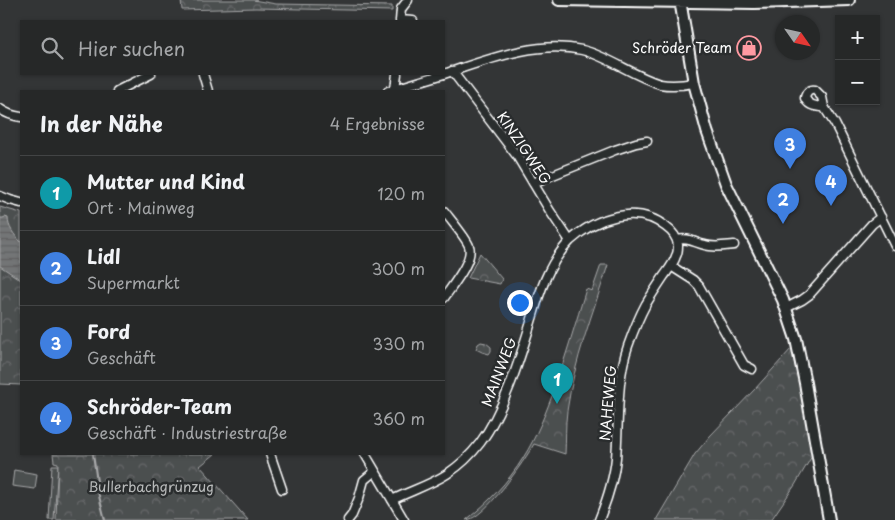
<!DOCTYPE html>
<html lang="de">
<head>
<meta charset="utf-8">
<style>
	:root { --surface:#262828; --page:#323434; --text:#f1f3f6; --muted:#a4a6a8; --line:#424445; --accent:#8c9099 }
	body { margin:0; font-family:"Playpen Sans",sans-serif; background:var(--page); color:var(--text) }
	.controls { position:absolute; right:15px; top:15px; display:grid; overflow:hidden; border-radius:0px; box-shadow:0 1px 4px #0004 }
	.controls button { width:45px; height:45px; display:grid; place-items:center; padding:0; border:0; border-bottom:1px solid var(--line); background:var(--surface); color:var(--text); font:25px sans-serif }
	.compass { position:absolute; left:775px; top:15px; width:45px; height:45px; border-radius:50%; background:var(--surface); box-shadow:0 1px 4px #0004; rotate:124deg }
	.you { position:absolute; left:519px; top:302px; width:18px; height:18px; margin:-12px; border:4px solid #fff; border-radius:50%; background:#1a73e8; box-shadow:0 0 0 8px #1a73e833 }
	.badge { display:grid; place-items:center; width:32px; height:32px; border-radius:50%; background:var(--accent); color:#fff; font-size:16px; font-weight:700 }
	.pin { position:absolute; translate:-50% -41px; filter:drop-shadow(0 1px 2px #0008) }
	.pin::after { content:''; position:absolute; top:26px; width:18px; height:15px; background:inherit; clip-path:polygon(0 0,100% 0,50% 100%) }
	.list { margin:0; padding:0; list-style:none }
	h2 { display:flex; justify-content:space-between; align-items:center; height:65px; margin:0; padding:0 20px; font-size:21px }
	h2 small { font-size:16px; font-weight:400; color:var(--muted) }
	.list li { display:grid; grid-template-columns:32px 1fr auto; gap:15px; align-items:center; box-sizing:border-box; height:75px; padding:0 20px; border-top:1px solid var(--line) }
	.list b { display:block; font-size:19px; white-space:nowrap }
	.list p { margin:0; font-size:16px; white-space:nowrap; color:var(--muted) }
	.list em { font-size:16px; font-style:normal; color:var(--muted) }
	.icon { flex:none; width:28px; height:28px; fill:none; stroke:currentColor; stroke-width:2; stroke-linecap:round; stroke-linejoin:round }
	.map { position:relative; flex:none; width:895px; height:520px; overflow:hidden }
	.search { position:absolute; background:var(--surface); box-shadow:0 1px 4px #0004; left:20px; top:20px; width:425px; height:55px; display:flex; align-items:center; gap:12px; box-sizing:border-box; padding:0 18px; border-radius:0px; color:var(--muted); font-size:19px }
	.panel { position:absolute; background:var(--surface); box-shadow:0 1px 4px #0004; left:20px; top:90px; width:425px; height:365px; border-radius:0px }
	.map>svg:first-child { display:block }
</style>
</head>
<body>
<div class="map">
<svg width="895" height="520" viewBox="0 0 895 520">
	<defs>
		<pattern id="forest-crowns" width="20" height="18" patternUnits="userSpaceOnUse" patternTransform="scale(1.25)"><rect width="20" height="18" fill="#4c4f50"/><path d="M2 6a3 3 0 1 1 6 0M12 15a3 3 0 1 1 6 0" fill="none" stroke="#67696a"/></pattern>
		<pattern id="water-rules" width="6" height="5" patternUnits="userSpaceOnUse" patternTransform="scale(1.25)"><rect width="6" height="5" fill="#737576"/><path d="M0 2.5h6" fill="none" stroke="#606061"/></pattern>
	</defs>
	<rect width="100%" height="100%" fill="#333536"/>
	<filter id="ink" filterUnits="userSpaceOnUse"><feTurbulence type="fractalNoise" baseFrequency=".02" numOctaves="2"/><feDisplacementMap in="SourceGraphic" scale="10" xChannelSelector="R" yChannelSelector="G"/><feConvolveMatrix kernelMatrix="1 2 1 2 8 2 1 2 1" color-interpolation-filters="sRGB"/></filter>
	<g filter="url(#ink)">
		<path fill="#4c4f50" stroke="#a6a7a8" d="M52,465H58L54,520H49Z
			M14,470L37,474L35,489L12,486Z"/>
		<path fill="url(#forest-crowns)" stroke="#a6a7a8" d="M181,0H253L276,4L392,6V11L256,8L182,10Z
			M0,207L21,213V385L0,384Z
			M480,253L502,279L500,284L468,278Z
			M601,265H608C593,313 574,361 567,411C565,425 566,440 565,454L534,444C525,460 484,520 466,520C488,503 509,481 523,458C537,436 546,412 555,388C566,355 576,322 586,289L592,291Z
			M481,342L486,343L491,347V351L489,354L482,352L476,349L478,344Z
			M791,349L799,382L812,456L795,485L771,520H656L695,454L710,436L755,389Z
			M53,454H215L200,466L248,520H56L58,463L54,462Z"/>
		<path fill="url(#water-rules)" stroke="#abacad" d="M5,217L8,218C8,227 14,235 21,242V280L0,266V218H3Z"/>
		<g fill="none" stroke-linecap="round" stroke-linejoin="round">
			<path stroke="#abacad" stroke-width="2" d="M93,454L99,496L105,520"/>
			<g stroke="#fff" stroke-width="11">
				<path id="minor" d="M400,20L413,21
					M400,21L401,9L408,0
					M452,71L517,156L550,211L570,241
					M203,74L208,91
					M444,74C487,60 536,40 582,50C610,57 633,76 660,84C671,86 683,85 694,83
					M395,89L397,74
					M117,91L151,74
					M388,91L444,74
					M824,107C816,107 808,106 805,98C806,92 810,89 815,90L822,97L824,107L835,124L895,246
					M0,109C7,114 13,116 21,117
					M533,183L615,150L636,143L647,141
					M0,196L10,200L21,203
					M444,211C450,219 467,239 469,246C474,260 452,286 444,298
					M677,240C688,237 695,243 705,245C714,248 724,246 734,245
					M671,266L693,280L699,286L744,365L752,369
					M786,308L802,300L809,295L872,224L881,217
					M270,454L282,489
					M365,454L404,520
					M392,500C410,491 430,485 447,474C459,466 471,455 480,443C504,411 519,361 531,322C539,294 548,263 570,241C595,218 637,203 666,227C673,232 677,237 678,245C678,249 678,253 676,256C674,263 669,269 664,276C658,285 652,294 646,304C639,317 633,332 628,346C616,381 619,421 616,458C614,479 607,500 599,520
					M348,520L352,515L359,498L364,480L375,471"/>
			</g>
			<g stroke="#fff" stroke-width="14">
				<path id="major" d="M559,0L754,3L849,0
					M680,0L694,83L707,131L726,184L783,300L796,339L805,383L829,520"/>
			</g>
			<use href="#minor" stroke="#2a2d2e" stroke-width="8"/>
			<use href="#major" stroke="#2a2d2e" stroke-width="10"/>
		</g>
	</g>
	<defs>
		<g id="shop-ring" transform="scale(1.25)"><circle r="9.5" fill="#2a2d2e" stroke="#ff9aa2" stroke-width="1.5"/><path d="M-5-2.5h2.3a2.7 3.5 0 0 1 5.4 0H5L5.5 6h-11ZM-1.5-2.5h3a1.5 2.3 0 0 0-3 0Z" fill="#ff9aa2"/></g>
	</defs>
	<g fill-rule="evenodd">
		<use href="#shop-ring" x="749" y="48"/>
	</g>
	<g text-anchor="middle" stroke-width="5" stroke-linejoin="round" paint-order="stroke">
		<g font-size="14" fill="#fff" stroke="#2a2d2e" text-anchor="end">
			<text x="732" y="53">Schröder Team</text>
		</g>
		<g font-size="14" fill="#fff" stroke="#2a2d2e">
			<text transform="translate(524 148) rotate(56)" y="5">KINZIGWEG</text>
			<text transform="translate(499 372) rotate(-69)" y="5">MAINWEG</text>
			<text transform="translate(608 403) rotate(-85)" y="5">NAHEWEG</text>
		</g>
		<g font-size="14" fill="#b7b9b9" stroke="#2a2d2e">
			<text x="151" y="492">Bullerbachgrünzug</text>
		</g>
	</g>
</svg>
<div class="controls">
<button>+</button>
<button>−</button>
</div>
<svg class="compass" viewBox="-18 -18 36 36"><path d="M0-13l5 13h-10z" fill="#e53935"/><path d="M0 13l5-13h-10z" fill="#a4a6a8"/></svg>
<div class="you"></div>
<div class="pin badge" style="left:557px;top:404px;background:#0f9aa8">1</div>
<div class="pin badge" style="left:783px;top:224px;background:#3f7fe0">2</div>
<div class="pin badge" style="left:790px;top:169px;background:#3f7fe0">3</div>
<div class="pin badge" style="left:831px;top:206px;background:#3f7fe0">4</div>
<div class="search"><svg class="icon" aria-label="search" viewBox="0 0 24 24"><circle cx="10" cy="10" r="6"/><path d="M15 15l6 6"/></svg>Hier suchen</div>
<section class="panel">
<h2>In der Nähe<small>4 Ergebnisse</small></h2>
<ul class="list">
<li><span class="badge" style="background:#0f9aa8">1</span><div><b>Mutter und Kind</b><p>Ort · Mainweg</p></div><em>120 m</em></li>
<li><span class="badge" style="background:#3f7fe0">2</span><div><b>Lidl</b><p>Supermarkt</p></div><em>300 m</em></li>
<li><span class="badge" style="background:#3f7fe0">3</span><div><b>Ford</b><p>Geschäft</p></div><em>330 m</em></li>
<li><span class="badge" style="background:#3f7fe0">4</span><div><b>Schröder-Team</b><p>Geschäft · Industriestraße</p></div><em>360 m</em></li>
</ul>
</section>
</div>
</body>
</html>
